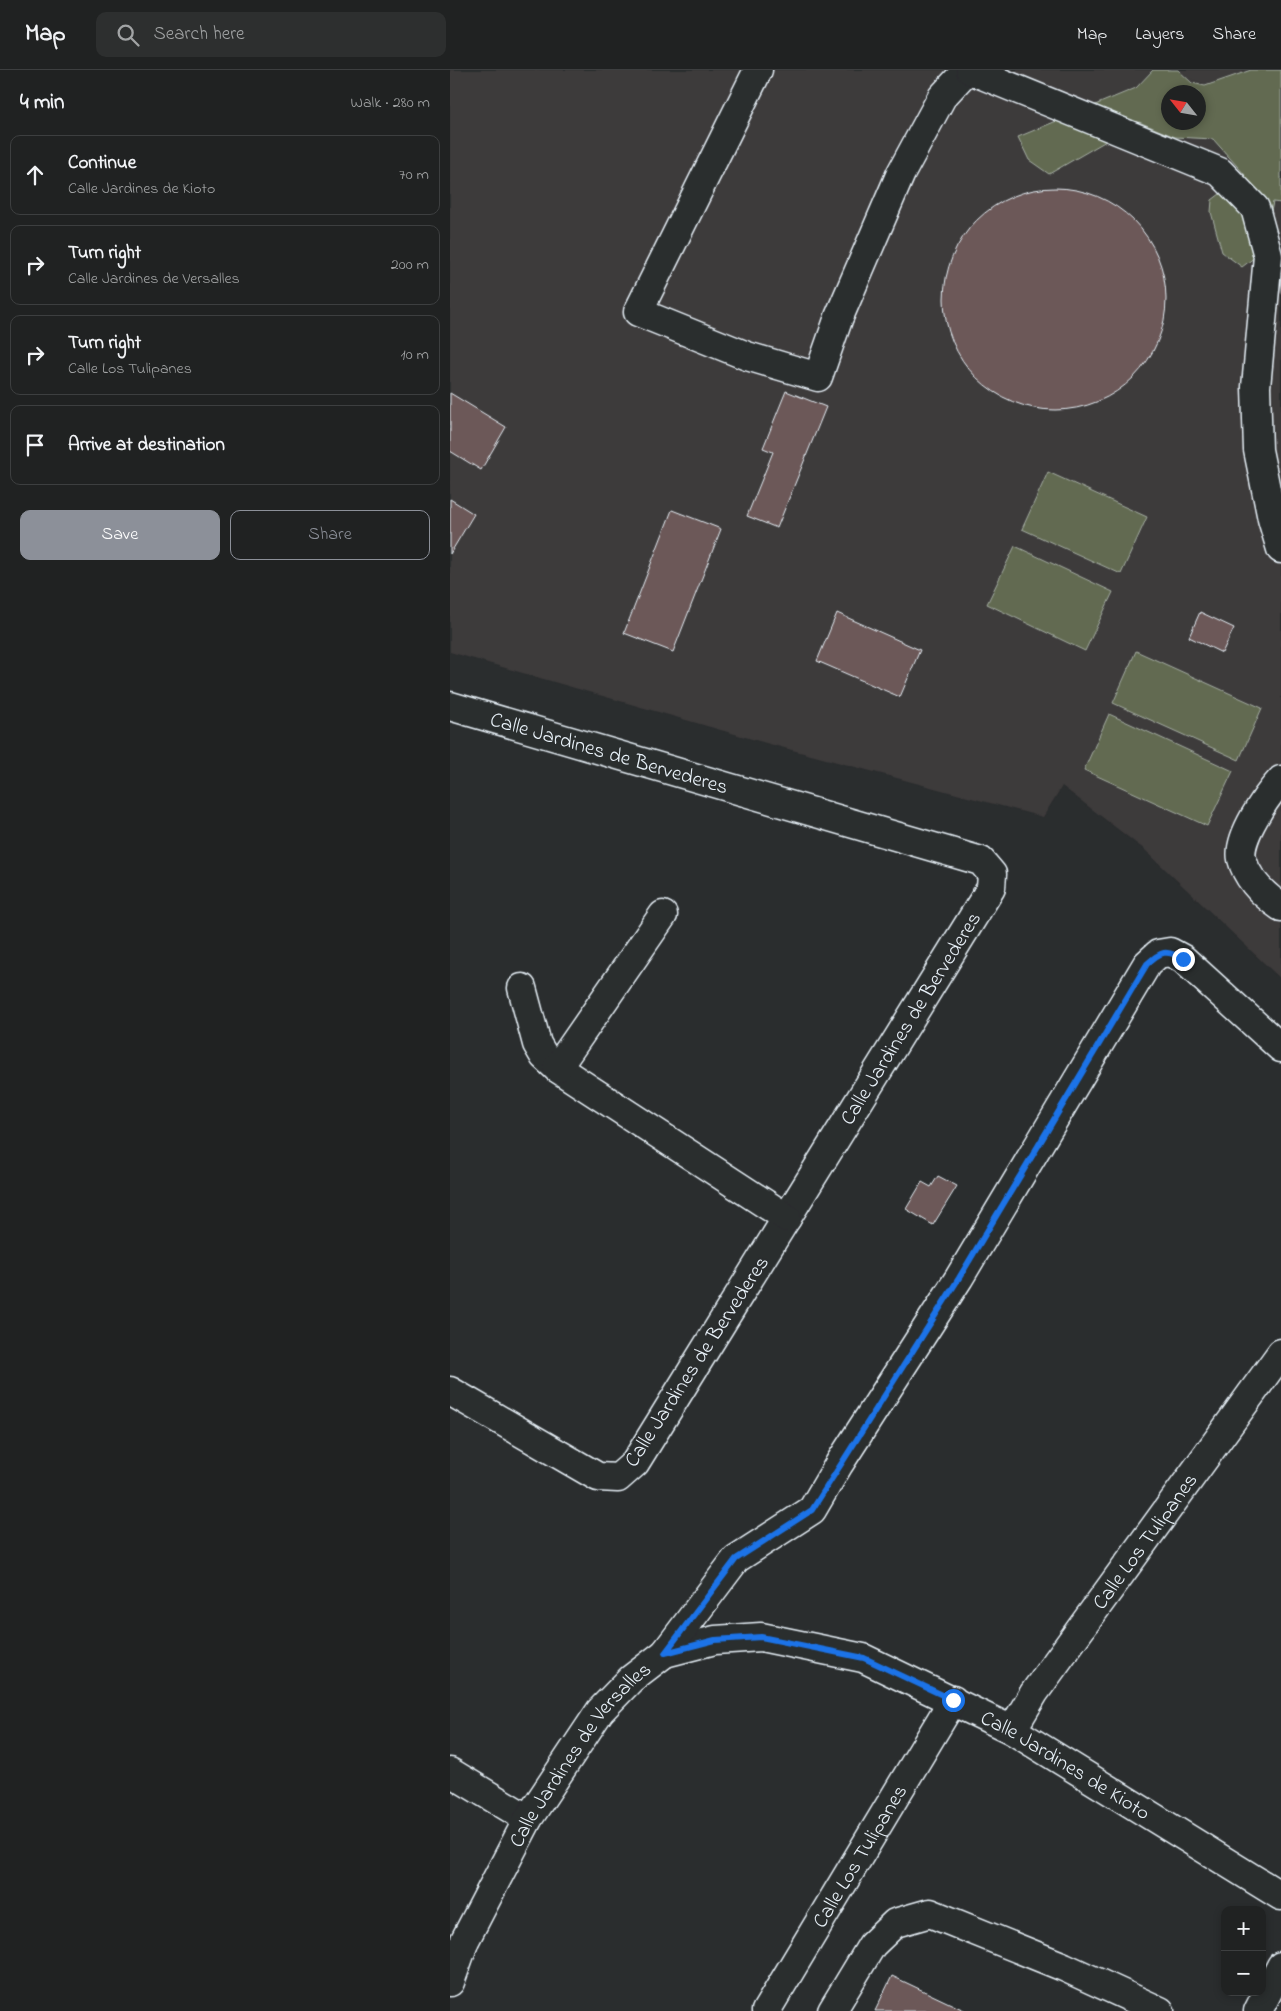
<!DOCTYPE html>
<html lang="en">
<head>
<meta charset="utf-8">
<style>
	:root { --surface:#202222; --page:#2d2f2f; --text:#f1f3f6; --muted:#a2a4a5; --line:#3d3f40; --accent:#8c9099 }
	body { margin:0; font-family:"Indie Flower",sans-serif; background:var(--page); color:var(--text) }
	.controls { position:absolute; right:15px; bottom:15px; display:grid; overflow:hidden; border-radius:10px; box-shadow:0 2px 8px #0003 }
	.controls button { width:45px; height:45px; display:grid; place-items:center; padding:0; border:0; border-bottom:1px solid var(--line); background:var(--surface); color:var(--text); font:25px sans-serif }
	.compass { position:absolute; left:711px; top:15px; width:45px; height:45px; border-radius:50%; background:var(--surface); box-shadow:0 2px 8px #0003; rotate:301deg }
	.stop { position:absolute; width:15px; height:15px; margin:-11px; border:4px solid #1a73e8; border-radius:50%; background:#fff }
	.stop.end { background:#1a73e8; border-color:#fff; box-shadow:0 1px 5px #0008 }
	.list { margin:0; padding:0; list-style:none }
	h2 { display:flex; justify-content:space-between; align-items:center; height:65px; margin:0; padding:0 20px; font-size:21px }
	h2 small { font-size:16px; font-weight:400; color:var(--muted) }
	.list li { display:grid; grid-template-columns:32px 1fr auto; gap:15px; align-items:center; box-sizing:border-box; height:80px; margin:0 10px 10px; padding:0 10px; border:1px solid var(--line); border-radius:10px }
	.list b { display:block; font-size:19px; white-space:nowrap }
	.list p { margin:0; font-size:16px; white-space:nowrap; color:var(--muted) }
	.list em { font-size:16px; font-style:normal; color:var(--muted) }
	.actions { display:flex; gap:10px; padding:15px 20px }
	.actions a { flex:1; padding:11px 0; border:1px solid var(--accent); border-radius:10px; text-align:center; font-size:18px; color:var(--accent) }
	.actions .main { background:var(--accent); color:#fff }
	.icon { flex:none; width:28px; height:28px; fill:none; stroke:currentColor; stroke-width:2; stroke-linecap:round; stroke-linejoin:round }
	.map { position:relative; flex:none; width:831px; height:1941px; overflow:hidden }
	header { display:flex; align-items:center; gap:30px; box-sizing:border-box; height:70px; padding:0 25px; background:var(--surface); border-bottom:1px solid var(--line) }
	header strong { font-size:24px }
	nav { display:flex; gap:28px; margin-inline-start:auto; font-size:18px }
	.search { width:350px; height:45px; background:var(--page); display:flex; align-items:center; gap:12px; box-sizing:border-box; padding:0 18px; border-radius:10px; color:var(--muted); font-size:19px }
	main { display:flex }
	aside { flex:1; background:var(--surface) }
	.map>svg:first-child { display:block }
</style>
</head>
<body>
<header>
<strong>Map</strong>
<div class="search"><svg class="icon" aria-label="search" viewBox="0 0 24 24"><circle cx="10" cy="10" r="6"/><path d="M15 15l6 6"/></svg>Search here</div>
<nav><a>Map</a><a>Layers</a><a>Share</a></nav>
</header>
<main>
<aside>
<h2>4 min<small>Walk · 280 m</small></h2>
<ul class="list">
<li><svg class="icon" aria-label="ahead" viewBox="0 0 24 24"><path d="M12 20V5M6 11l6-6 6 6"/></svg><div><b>Continue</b><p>Calle Jardines de Kioto</p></div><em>70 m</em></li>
<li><svg class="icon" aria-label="right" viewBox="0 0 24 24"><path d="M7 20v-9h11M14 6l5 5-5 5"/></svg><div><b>Turn right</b><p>Calle Jardines de Versalles</p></div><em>200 m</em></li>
<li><svg class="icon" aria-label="right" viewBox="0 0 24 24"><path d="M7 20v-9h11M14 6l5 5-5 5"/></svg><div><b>Turn right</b><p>Calle Los Tulipanes</p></div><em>10 m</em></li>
<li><svg class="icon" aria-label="arrive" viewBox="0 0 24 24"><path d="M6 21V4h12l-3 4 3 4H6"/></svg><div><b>Arrive at destination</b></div></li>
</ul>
<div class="actions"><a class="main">Save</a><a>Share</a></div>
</aside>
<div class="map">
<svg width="831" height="1941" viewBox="0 0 831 1941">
	<rect width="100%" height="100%" fill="#2a2d2e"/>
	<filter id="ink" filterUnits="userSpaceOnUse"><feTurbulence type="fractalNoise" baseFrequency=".02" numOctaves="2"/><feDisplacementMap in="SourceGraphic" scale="10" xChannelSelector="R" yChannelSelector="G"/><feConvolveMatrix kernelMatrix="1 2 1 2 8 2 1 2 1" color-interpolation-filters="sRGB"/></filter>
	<g filter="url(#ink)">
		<path fill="#3e3a3b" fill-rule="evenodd" d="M0,0H831V909L695,780L612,716L593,747L316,673L0,582ZM718,22H748V52H718Z"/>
		<path fill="#626b51" stroke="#a5aea4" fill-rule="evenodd" d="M703,0H728L742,13L755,16L801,0H831V133L823,132L813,181L792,197L772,182L761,142L762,130L795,105L763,69L725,67L689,52L599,104L579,90L568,67L686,18ZM718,22H748V52H718Z
			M598,402L697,447L671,504L572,459Z
			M565,476L663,522L635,581L537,534Z
			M686,581L812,638L789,690L663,633Z
			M659,644L783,701L757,756L634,700Z"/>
		<path fill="#6c5958" stroke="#e8f1f8" d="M494 229a111 111 0 1 1 222 0a111 111 0 1 1-222 0Z
			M336,321L376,337L327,458L297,446L323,382L313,378Z
			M0,323L56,357L31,400L0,381Z
			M0,429L24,444L0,484Z
			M222,440L271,459L223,582L174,563Z
			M750,542L784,558L772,583L739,567Z
			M387,543L470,580L450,627L367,591Z
			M488,1106L507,1116L483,1155L456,1139L472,1112L481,1117Z
			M442,1906L516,1941H425Z"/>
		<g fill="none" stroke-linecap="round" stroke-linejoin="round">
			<g stroke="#e8f1f8" stroke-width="31">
				<g id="minor">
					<path d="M308,0L188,242L297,286L368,307L389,247L451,103L492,27L517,0"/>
					<path d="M520,0L770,102L805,138L818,186L806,317L808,380L822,449L831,479"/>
					<path id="s1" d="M0,636L531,791L542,804L541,818L185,1393L168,1408L148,1407L0,1321"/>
					<path d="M831,710C817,725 787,768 792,789C797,809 815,826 831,837"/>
					<path d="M72,918L87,974L94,986L107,998L337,1148"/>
					<path d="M107,998L213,845"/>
					<path id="s2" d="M215,1583L265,1570L311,1567L413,1588L562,1660L831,1826"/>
					<path id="s3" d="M562,1660L584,1623L831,1283"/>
					<path d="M0,1702L78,1749"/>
					<path id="s4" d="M0,1912L15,1870L78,1749L150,1641L181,1609L215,1583L286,1489L362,1440L389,1394L509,1208L697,894L708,884L720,882L733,889L831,978"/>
					<path id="s5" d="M316,1941L503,1630"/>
					<path d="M382,1941L422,1875L445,1853L480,1843L614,1897L710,1941"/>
					<path d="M808,1941L831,1896"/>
				</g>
			</g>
			<use href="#minor" stroke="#2a2d2e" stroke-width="28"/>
		</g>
	</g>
	<g fill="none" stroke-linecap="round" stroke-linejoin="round" filter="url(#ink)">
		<path stroke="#1a73e8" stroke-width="6" d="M503,1630L414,1588L311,1567L265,1570L215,1583L286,1489L362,1440L509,1208L697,894C711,881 716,879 733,889"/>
	</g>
	<g text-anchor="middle" stroke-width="4" stroke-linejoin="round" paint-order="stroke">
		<g font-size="21" fill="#e8f1f8" stroke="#2a2d2e">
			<text dy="7" stroke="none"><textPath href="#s1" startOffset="166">Calle Jardines de Bervederes</textPath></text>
			<text transform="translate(460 948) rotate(-58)" y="7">Calle Jardines de Bervederes</text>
			<text transform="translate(246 1291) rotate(-57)" y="7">Calle Jardines de Bervederes</text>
			<text dy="7" stroke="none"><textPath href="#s3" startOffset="231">Calle Los Tulipanes</textPath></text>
			<text dy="7" stroke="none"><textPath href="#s4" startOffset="264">Calle Jardines de Versalles</textPath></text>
			<text dy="7" stroke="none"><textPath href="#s2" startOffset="431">Calle Jardines de Kioto</textPath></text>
			<text dy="7" stroke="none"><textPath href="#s5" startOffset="181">Calle Los Tulipanes</textPath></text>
		</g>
	</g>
</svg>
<div class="controls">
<button>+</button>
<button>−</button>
</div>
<svg class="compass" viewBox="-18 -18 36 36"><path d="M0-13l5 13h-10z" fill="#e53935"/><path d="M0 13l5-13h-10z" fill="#a2a4a5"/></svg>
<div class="stop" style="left:503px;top:1630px"></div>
<div class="stop end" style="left:733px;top:889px"></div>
</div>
</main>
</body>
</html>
